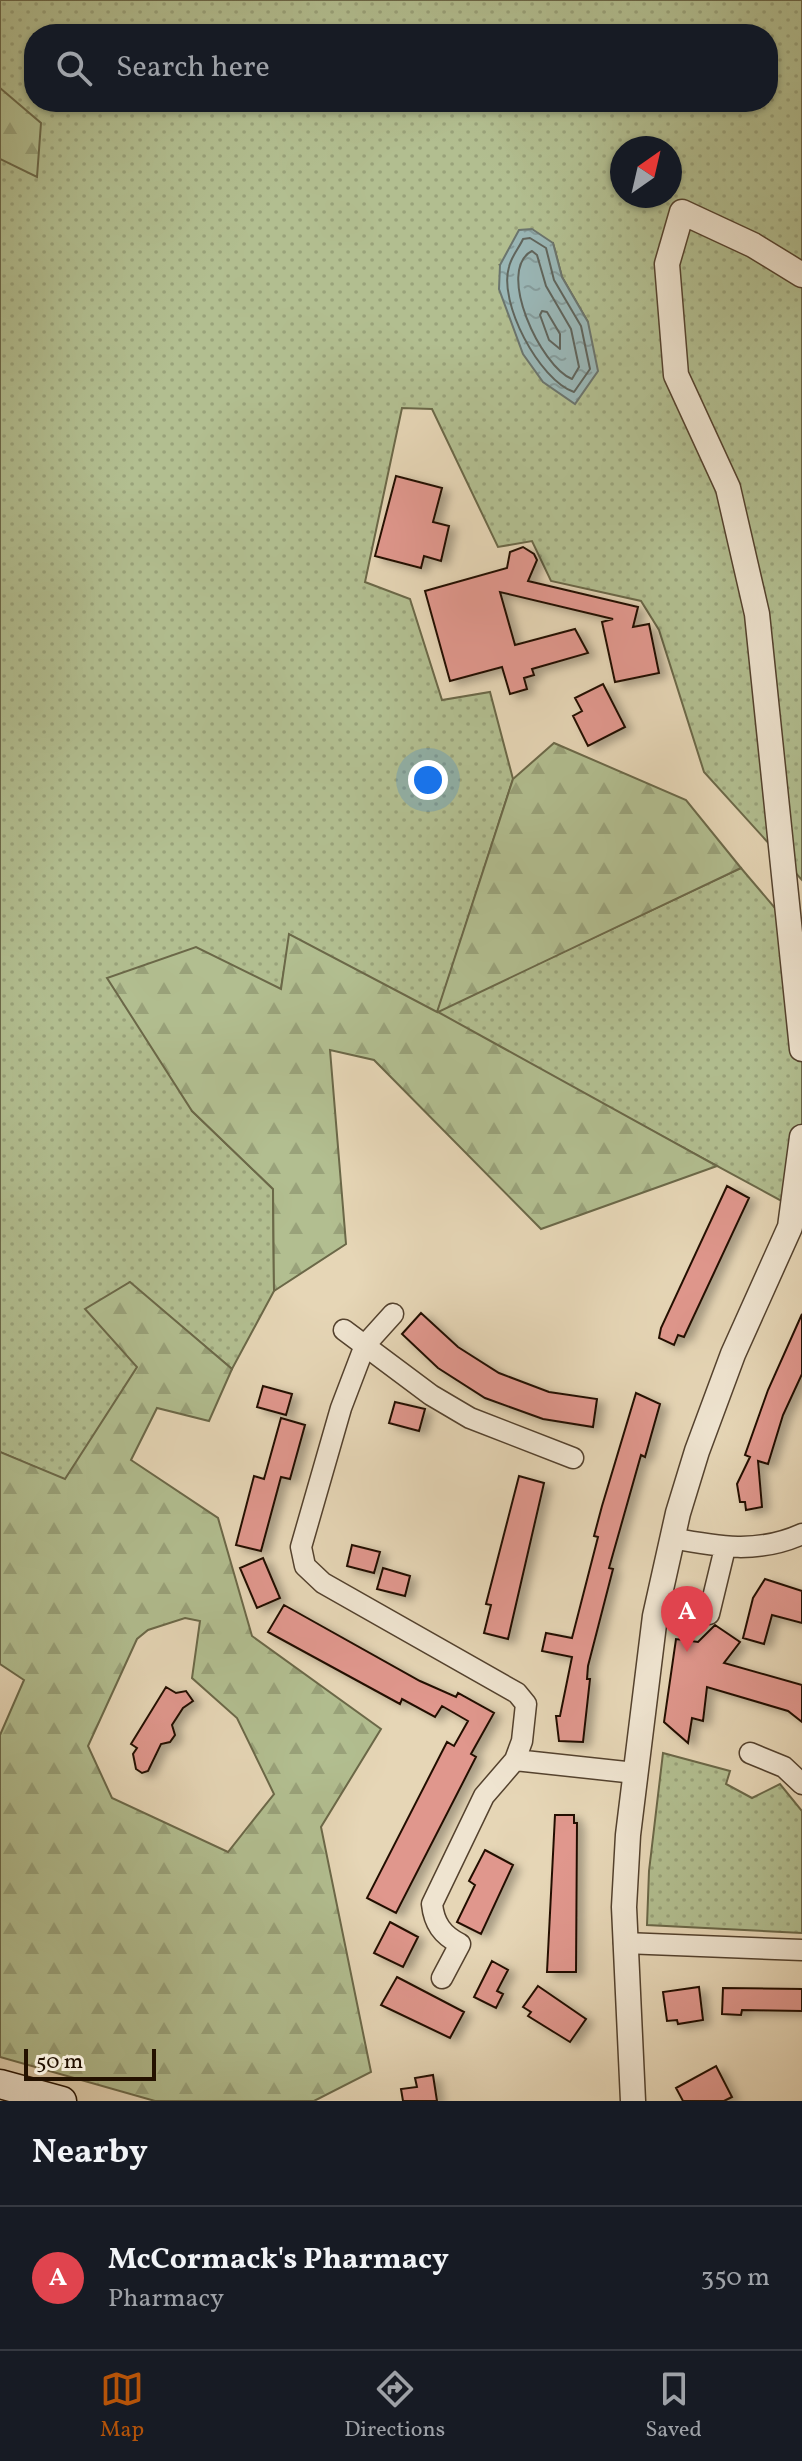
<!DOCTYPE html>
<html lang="en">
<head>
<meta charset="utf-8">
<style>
	:root { --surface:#171b24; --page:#242831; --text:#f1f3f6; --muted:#9ea1a6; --line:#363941; --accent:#b45309 }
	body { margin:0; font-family:Vollkorn,serif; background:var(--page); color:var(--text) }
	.compass { position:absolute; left:610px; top:136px; width:72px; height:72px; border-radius:50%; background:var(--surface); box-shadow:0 2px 6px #0004; rotate:34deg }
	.scale { position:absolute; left:24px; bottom:20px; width:132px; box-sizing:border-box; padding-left:8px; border:4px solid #241100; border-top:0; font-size:22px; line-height:28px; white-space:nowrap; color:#241100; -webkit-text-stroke:6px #efe4d0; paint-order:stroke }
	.you { position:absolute; left:428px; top:780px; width:28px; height:28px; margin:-20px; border:6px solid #fff; border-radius:50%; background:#1a73e8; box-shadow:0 0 0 12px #1a73e833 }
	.badge { display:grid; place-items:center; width:52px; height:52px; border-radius:50%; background:var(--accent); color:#fff; font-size:26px; font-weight:700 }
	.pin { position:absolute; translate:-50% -66px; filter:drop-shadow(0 2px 4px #0008) }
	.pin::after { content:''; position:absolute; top:42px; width:28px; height:24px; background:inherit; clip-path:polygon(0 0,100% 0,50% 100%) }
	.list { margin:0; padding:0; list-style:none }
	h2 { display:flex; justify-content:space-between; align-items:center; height:104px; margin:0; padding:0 32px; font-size:34px }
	h2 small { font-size:26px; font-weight:400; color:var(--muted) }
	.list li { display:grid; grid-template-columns:52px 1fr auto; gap:24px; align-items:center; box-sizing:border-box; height:144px; padding:0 32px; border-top:2px solid var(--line) }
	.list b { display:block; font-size:30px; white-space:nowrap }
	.list p { margin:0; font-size:26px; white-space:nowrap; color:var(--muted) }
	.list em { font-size:26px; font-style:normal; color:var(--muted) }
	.icon { flex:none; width:44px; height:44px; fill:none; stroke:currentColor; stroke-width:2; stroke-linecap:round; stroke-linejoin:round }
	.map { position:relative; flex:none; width:802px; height:2101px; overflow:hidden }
	.search { position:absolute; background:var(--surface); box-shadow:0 2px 6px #0004; left:24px; right:24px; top:24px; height:88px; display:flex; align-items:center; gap:20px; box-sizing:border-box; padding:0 28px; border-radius:32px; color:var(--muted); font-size:30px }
	.sheet { height:248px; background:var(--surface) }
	nav { display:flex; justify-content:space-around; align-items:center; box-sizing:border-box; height:112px; border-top:2px solid var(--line); background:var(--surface); font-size:22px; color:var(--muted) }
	nav a { display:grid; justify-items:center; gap:4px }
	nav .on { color:var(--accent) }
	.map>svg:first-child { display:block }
</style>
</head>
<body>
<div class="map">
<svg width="802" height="2101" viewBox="0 0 802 2101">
	<defs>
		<pattern id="green-dots" width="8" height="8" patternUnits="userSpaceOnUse" patternTransform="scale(2)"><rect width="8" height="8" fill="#b2be90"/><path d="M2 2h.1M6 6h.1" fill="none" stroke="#99a27a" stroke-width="1.8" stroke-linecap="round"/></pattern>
		<pattern id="forest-firs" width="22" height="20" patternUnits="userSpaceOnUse" patternTransform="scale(2)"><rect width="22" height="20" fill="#b2be90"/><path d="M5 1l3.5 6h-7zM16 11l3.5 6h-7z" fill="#99a27a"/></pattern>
		<pattern id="water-ripples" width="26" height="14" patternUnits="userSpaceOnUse" patternTransform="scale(2)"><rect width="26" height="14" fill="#9ab7b7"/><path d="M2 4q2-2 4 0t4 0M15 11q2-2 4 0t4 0" fill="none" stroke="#859c9c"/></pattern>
		<filter id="shadow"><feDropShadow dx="7" dy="4" stdDeviation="4" flood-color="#0004"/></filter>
	</defs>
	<rect width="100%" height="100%" fill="#e6d6b6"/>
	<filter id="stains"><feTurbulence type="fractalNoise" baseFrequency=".0025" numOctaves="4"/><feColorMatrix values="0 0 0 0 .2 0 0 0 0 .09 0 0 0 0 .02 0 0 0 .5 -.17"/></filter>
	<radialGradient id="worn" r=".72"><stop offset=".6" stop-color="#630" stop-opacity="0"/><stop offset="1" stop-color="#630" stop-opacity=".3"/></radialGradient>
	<path fill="url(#green-dots)" stroke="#6b6848" stroke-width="2" fill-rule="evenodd" d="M0,0H802V880L704,772L659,630L641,601L551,581L532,541L498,547L432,409L402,408L365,582L410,599L442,700L490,692L513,779L438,1011L741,868L802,940V1212L290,935L281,989L192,1111L273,1189L274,1291L232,1369L130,1283L138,1367L65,1480L0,1452ZM34,34H768V102H34ZM622,148H670V196H622ZM553,243L562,277L588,322L500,265Z
		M663,1753L730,1771L726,1784L752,1798L780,1784L802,1811V1933L647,1925L649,1871Z"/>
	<path fill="url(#forest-firs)" stroke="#6b6848" stroke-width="2" fill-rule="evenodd" d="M0,88L41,123L37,177L0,159Z
		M554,743L686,800L741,868L438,1012L717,1166L541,1229L374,1060L330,1050L346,1244L274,1291L273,1189L192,1111L107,978L196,947L281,989L289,934L437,1012L513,779Z
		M130,1282L232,1369L209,1421L157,1408L131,1460L218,1518L252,1636L381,1729L321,1827L371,2072L314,2101H155L0,2057V1735L24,1680L0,1664V1452L65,1479L137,1367L85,1309ZM185,1618L200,1621L192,1678L237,1718L274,1794L228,1852L112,1798L88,1746L137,1639L148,1630Z"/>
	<path fill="url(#water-ripples)" stroke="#6b756e" stroke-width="2" d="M532,229L553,243L562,277L588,322L598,371L575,404L543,382L523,354L499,289L500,265L519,230Z"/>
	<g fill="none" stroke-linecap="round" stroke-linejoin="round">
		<path stroke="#5f645c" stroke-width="2" d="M530,238L546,248L554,280L581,326L590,369L574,392C539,380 498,302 509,267C511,257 519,248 523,239Z
			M532,251L537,255L546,286L571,329L579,367L572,379C541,367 495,270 532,251Z
			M542,311L547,312L560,334V349L549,340L540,315Z"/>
	</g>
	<path fill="#e0978d" stroke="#241100" stroke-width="2" filter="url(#shadow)" d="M396,476L442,488L433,522L449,526L441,561L424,556L421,568L375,556Z
		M523,547L534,554L537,560L528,581L638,607L633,627L649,624L659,673L615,682L602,622L613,619L500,592L515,645L575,629L588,653L532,669L534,675L524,678L527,689L510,694L502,667L450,681L425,591L507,568L510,552Z
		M603,684L625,727L588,746L573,716L582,711L575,698Z
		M727,1186L749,1198L684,1337L678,1335L674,1345L659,1338L661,1328Z
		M421,1313L458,1347L499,1373L549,1392L597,1399L593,1427L543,1419L485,1398L438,1368L402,1334Z
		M802,1314V1374L783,1415L768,1464L758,1461L762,1507L746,1510L745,1502H740L737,1484L750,1457L745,1455L768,1390Z
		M263,1386L292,1394L286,1415L257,1407Z
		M636,1393L660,1404L645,1457L641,1455L609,1568L613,1569L588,1666L587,1679H590L583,1742L559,1741L556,1716H560L572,1657L542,1651L546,1633L572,1638L598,1537L594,1536L602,1506Z
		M395,1402L425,1409L419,1431L389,1423Z
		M281,1418L305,1425L290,1479L281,1477L261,1551L236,1545L254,1476L264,1479Z
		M519,1476L544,1483L508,1639L484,1633L491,1605L486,1604Z
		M352,1545L380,1552L374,1573L347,1566Z
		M263,1558L280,1598L257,1608L240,1568Z
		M383,1568L410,1576L405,1596L377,1589Z
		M765,1579L802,1591V1623L772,1615L764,1644L743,1638L753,1598Z
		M284,1605L420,1681L456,1697L458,1693L494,1713L471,1754L476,1757L396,1913L367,1898L447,1742L454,1746L468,1721L442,1706L435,1717L402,1699L400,1704L268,1632Z
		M715,1625L740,1642L724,1663L802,1685V1722L788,1711L707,1687L703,1721L692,1718L688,1743L664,1722L676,1639L698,1642Z
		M166,1687L176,1693L186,1691L193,1701L183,1708L172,1725L175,1735L170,1742L161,1744L148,1771L142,1773L136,1769L133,1754L137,1748L131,1744Z
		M555,1815H574V1823H577L576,1972H547Z
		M485,1850L513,1865L481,1934L457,1922L475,1885L469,1881Z
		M390,1922L418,1937L403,1967L374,1953Z
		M492,1961L508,1970L497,1991L503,1994L496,2008L474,1997Z
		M397,1977L464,2012L450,2038L381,2005Z
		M538,1986L586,2019L570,2042L528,2016L531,2012L523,2007Z
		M699,1987L703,2020L678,2024L677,2020L667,2021L663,1992Z
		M723,1988L802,1989V2011L742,2010L741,2015L722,2014Z
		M716,2066L732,2097L724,2101H683L676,2088Z
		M433,2075L437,2101H403L401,2089L417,2087L415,2078Z"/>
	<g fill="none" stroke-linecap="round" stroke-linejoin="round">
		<g stroke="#54422e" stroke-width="23">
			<path id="minor" d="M393,1314L365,1345L341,1408L301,1547L305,1566L323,1583L517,1693L526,1704L522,1741L515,1760L635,1773
				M344,1330L431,1395L470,1418L573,1458
				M672,1538C718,1547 758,1554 802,1534
				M709,1614L725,1548
				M750,1753L784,1767L802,1784
				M624,1943L802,1950
				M442,1978L460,1944C442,1935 434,1923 432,1904L484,1796L515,1760"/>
		</g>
		<g stroke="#54422e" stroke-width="27">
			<path id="tertiary" d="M802,275L753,245L682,212L667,264L676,375L728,488L757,614L802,1049
				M633,2101L624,1907L628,1835L655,1616L678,1513L697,1451L733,1354L790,1227L802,1137"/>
		</g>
		<g stroke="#241100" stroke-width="31">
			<path id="secondary" d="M0,2084L62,2101"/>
		</g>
		<use href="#minor" stroke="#efe4d0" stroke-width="20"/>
		<use href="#tertiary" stroke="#efe4d0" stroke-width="24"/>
		<use href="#secondary" stroke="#efe4d0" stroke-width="28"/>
	</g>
	<rect width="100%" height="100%" filter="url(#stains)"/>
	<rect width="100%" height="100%" fill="url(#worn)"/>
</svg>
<svg class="compass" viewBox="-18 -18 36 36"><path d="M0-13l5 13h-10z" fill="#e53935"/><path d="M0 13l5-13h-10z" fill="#9ea1a6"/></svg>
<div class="scale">50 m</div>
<div class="you"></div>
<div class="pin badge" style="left:687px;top:1652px;background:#e0444e">A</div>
<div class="search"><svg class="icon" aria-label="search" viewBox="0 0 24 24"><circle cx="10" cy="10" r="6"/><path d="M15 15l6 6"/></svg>Search here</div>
</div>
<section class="sheet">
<h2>Nearby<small></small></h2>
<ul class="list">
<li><span class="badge" style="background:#e0444e">A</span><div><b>McCormack's Pharmacy</b><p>Pharmacy</p></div><em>350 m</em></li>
</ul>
</section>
<nav>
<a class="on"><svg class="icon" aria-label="map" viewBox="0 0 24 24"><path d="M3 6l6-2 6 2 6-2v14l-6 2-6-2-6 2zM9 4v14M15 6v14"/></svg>Map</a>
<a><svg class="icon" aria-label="directions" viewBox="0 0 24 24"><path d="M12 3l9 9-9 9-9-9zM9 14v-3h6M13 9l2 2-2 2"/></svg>Directions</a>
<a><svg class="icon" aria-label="saved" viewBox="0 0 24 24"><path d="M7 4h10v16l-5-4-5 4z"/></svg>Saved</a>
</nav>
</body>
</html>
